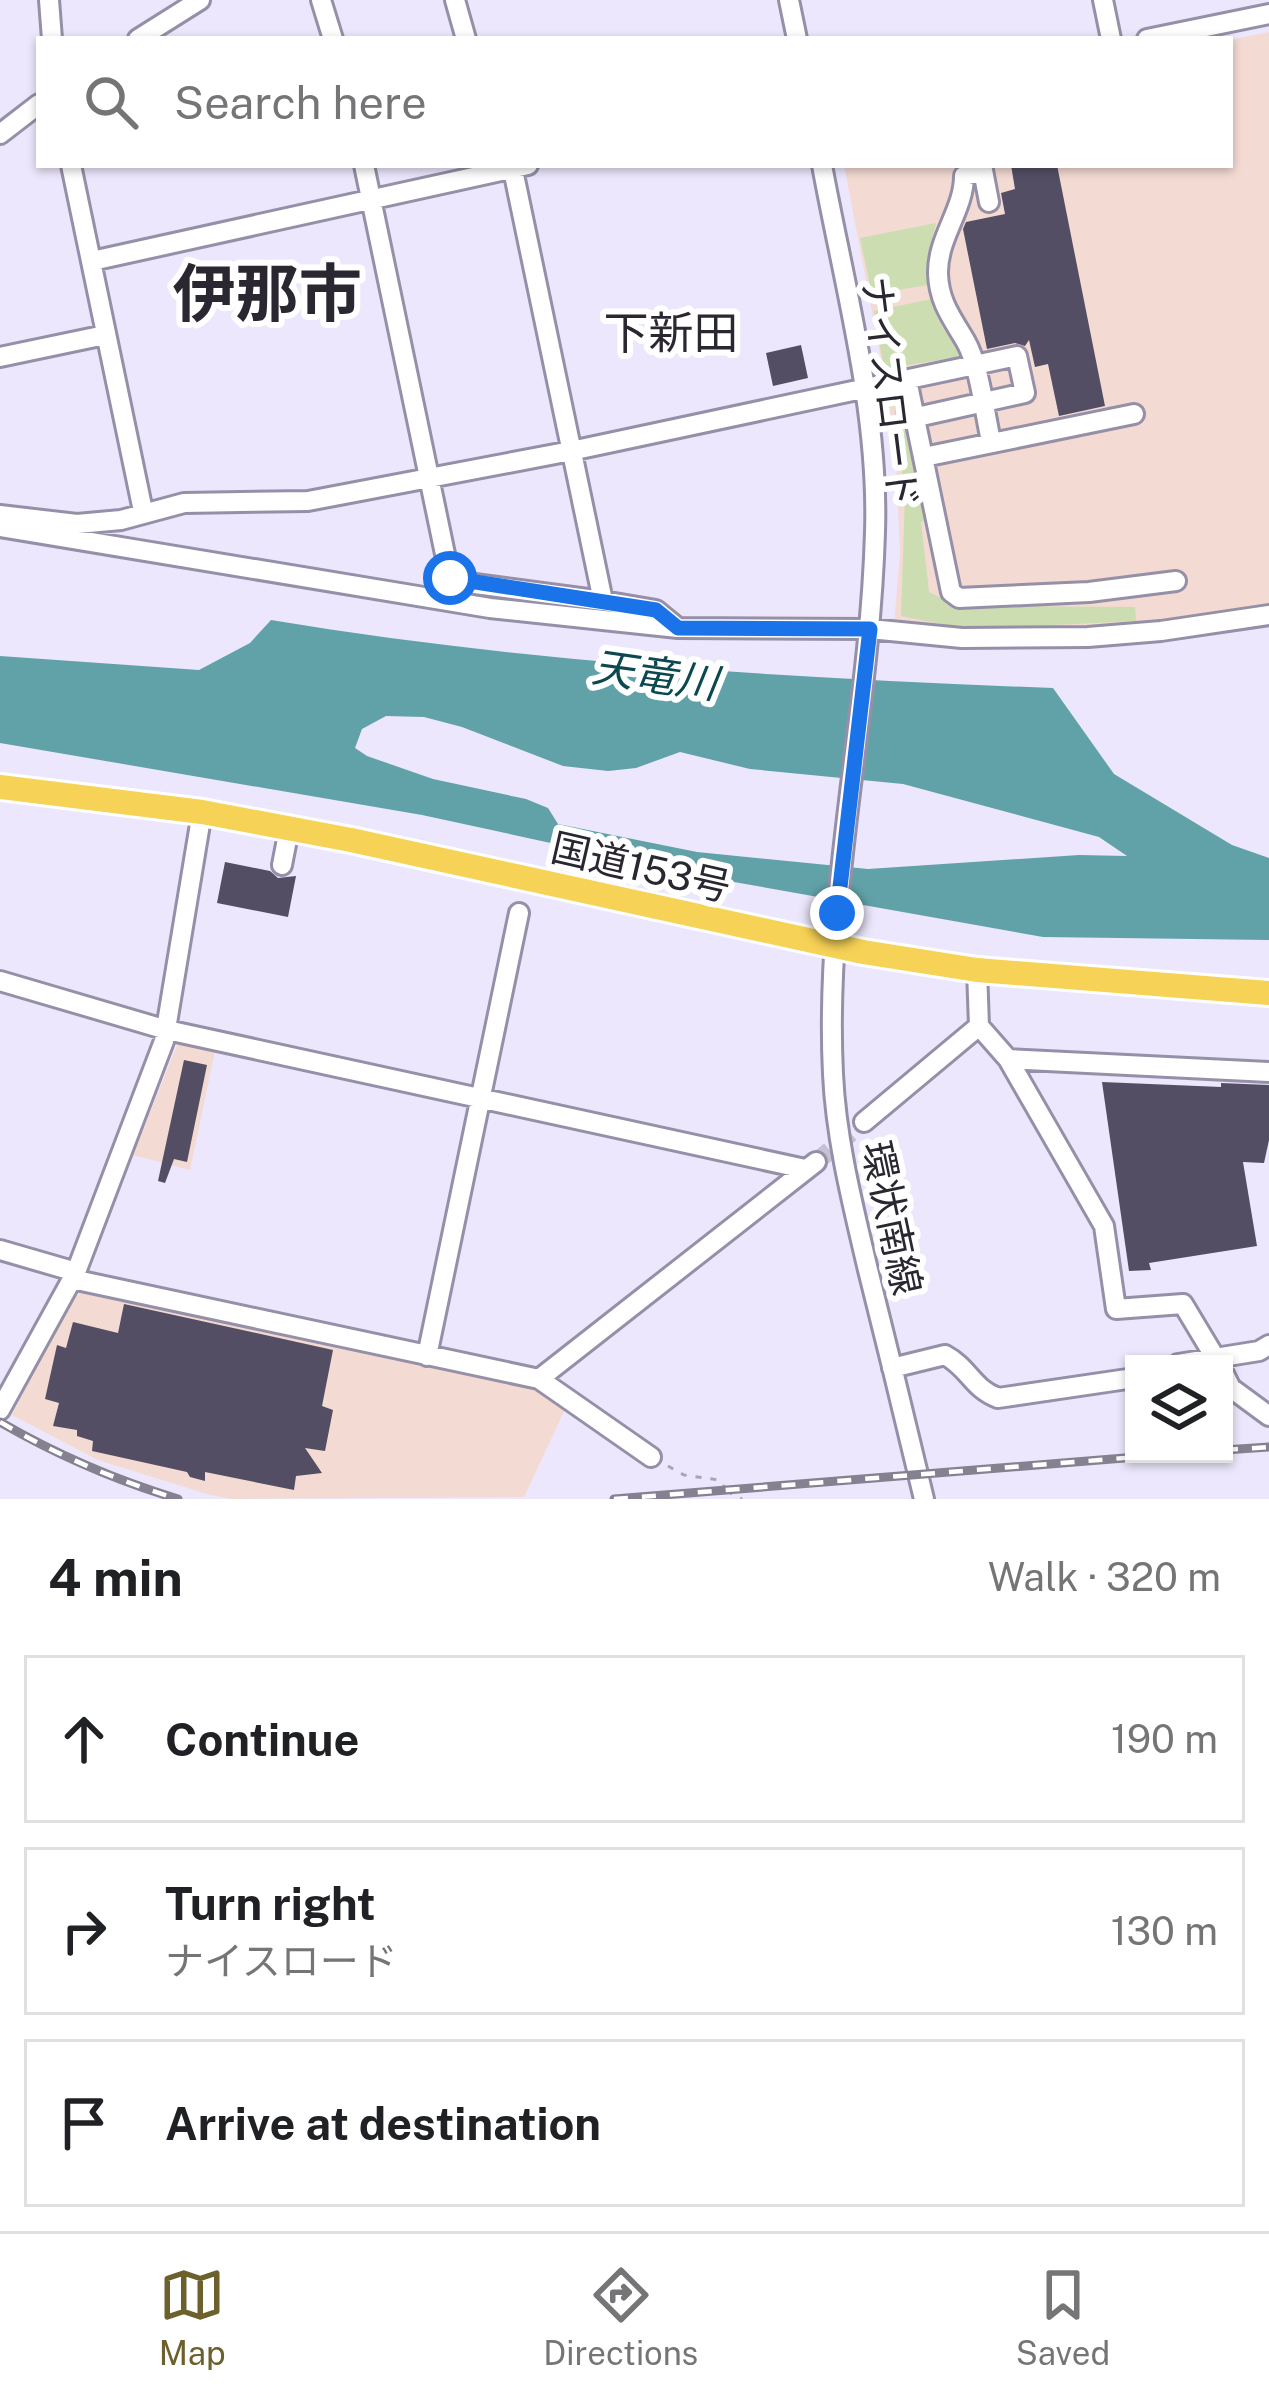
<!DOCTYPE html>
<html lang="en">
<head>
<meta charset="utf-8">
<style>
	:root { --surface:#fff; --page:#f6f6f6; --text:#202124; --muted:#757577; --line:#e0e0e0; --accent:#6c602d }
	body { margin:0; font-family:"Public Sans","Noto Sans JP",sans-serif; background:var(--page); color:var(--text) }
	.controls { position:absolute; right:36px; bottom:36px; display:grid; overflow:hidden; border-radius:0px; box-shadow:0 3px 9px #0004 }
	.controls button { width:108px; height:108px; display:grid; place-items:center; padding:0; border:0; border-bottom:3px solid var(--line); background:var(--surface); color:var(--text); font:60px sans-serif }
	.stop { position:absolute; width:36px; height:36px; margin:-27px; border:9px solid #1a73e8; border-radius:50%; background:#fff }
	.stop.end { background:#1a73e8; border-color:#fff; box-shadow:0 3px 12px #0008 }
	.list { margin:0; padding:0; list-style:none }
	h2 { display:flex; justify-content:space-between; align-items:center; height:156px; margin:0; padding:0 48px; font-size:51px }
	h2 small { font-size:39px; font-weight:400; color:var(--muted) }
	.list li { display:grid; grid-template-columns:78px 1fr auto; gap:36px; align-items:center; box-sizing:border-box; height:168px; margin:0 24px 24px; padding:0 24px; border:3px solid var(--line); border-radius:0px }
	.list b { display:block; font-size:45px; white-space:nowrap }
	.list p { margin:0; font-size:39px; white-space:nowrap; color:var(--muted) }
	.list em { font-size:39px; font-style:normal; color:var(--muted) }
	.icon { flex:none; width:66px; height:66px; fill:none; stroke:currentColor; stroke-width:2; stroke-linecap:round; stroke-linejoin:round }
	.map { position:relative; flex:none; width:1269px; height:1499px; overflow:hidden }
	.search { position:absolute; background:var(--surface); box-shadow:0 3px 9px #0004; left:36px; right:36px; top:36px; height:132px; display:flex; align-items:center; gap:30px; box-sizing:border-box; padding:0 42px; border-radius:0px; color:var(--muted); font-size:45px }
	.sheet { height:732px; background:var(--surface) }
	nav { display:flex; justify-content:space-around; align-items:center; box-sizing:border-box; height:168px; border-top:3px solid var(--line); background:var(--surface); font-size:33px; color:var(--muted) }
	nav a { display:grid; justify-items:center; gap:6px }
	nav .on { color:var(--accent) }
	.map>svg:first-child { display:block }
</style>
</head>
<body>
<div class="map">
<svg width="1269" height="1499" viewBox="0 0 1269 1499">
	<rect width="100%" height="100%" fill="#ece7fc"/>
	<path fill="#f3dad2" d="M1269,32V608L1138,627L962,633L894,625L900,554L896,456L888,395L844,165H1230V40Z
		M180,1038L216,1046L190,1170L133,1155Z
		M82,1293L540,1386L567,1405L524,1497L231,1499L207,1494L98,1460L12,1415L72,1298Z"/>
	<path fill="#cbddb1" d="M936,223L929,251L928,285L872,294L860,238Z
		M932,299L943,328L960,351L958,357L884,369L874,311Z
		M904,393L929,519L921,522L929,592L958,606L1135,607L1136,621L967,629L901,616L905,497L893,396Z"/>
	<path fill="#61a2a8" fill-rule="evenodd" d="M271,620C529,663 791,678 1053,688L1114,774L1232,845L1269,858V940L1043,937L717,879L422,815L0,743V656L199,670L250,643ZM386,716L424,717L462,727L563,766L608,771L636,768L680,752L750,769L903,784L1099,837L1127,856L1079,855L868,869L697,852L558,824L548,808L526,799L433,779L367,756L355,748L362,729Z"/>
	<path fill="#544e65" d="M1011,165H1057L1105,406L1059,416L1048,364L1035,367L1029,340L1025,346L1015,343L987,349L963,229L966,222L1005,214L1001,193L1015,189Z
		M801,345L808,378L773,386L766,353Z
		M225,862L270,871L278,878L296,876L288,917L217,903Z
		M184,1060L207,1065L187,1162L174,1159L165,1183L158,1181Z
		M1102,1082L1221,1087V1083L1269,1085V1140L1264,1163L1243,1162L1257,1246L1149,1263L1151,1270L1129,1271Z
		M124,1304L333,1350L322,1406L333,1410L325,1451L305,1448L322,1473L296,1476L294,1490L205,1472V1481L190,1477L187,1472L92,1451L93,1441L77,1436V1430L53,1426L59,1403L45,1399L57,1345L66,1348L73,1322L118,1333Z"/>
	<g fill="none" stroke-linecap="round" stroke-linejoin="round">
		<path stroke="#c5c1d3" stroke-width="18" stroke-dasharray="18 9" stroke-linecap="butt" d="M816,1162L864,1122"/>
		<g stroke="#968fa8" stroke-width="24">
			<path id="minor" d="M49,0L52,39
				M321,0L333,39
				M455,0L466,39
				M789,0L797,39
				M1103,0L1111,39
				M138,39L200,0
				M1147,39L1269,14
				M0,134L39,104
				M71,165L143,511
				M364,165L450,578L460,582L603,601
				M512,165L603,601L656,610L678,628
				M822,165C844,285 879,410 875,532C870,713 824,892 833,1074C836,1140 853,1206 868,1270C887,1346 906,1423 924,1499
				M982,165L989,202
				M983,171L964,176C964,210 937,238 938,274C939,302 952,318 966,342C979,365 985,414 991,441
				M92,261L528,165
				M0,357L105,335
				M907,380L951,592L959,598L1089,592L1176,581
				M924,457L1134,414
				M0,515L77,524L121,520L184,503L308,501L571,451L1017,356L1025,393L917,417
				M0,527L490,608L678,628L870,629L962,638L1088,637L1161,631L1269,615
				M282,865L289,829
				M0,981L167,1030L805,1169
				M979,1026L1008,1059L1104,1226L1116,1309L1183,1304L1219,1364
				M1008,1059L1269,1072
				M864,1122L979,1026L977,970
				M0,1250L76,1272
				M72,1279L539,1379L651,1457
				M427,1356L519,913
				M1178,1364L1259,1351L1269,1345
				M892,1368L945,1355C969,1368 972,1388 998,1398L1134,1378
				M1224,1374L1231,1388L1269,1416
				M539,1379L816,1162
				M0,1410L76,1272L164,1041L202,812"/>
		</g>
		<g stroke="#fff" stroke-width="30">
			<path id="highway" d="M0,787L202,812L351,840L863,952L977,970L1269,993"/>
		</g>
		<path stroke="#a8a4b5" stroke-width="3" stroke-dasharray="6 9" stroke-linecap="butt" d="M668,1466L684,1475L719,1480L725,1488
			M727,1491L742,1499"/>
		<use href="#minor" stroke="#fff" stroke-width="18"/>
		<use href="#highway" stroke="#f6d256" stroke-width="24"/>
		<g stroke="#858190" stroke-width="9">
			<path id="rail" d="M0,1422C57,1455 115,1480 178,1499
				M1224,1450L1269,1447
				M614,1499L1174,1454"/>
		</g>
		<use href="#rail" stroke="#fff" stroke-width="4.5" stroke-dasharray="14" stroke-linecap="butt"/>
	</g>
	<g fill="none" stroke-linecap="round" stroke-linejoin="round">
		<path stroke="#1a73e8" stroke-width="15" d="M450,578L656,610L678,628L870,629L837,913"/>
	</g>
	<g text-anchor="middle" stroke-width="12" stroke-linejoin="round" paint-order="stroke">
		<g font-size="39" fill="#2a2731" stroke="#fff">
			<text transform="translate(890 392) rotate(83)" y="14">ナイスロード</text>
			<text transform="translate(641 867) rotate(13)" y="14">国道153号</text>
			<text transform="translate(892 1218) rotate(78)" y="14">環状南線</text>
		</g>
		<g font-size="42" font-style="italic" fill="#0c494e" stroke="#fff">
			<text transform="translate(655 675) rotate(8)" y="15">天竜川</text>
		</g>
		<g font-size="45" fill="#2a2731" stroke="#fff">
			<text x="671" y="349">下新田</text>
		</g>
		<g font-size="63" font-weight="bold" fill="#2a2731" stroke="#fff">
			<text x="267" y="316">伊那市</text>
		</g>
	</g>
</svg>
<div class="controls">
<button><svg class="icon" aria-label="layers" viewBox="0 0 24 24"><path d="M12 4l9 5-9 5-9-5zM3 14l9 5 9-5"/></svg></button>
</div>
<div class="stop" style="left:450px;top:578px"></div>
<div class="stop end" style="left:837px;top:913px"></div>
<div class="search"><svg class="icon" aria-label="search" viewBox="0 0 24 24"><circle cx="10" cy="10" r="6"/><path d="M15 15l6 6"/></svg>Search here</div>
</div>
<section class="sheet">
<h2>4 min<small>Walk · 320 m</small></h2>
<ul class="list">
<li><svg class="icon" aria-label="ahead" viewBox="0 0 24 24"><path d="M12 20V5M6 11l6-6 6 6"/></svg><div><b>Continue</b></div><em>190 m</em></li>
<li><svg class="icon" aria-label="right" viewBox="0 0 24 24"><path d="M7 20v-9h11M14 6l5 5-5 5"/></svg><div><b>Turn right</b><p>ナイスロード</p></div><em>130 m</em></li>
<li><svg class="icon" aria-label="arrive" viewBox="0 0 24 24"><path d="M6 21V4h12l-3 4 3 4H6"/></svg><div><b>Arrive at destination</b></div></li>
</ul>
</section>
<nav>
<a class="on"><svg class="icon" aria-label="map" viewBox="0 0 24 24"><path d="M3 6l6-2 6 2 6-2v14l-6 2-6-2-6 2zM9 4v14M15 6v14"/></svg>Map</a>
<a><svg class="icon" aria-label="directions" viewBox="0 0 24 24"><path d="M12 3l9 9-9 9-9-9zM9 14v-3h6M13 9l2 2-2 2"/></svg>Directions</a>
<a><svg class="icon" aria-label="saved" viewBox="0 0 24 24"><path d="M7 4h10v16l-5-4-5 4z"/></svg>Saved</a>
</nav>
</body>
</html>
